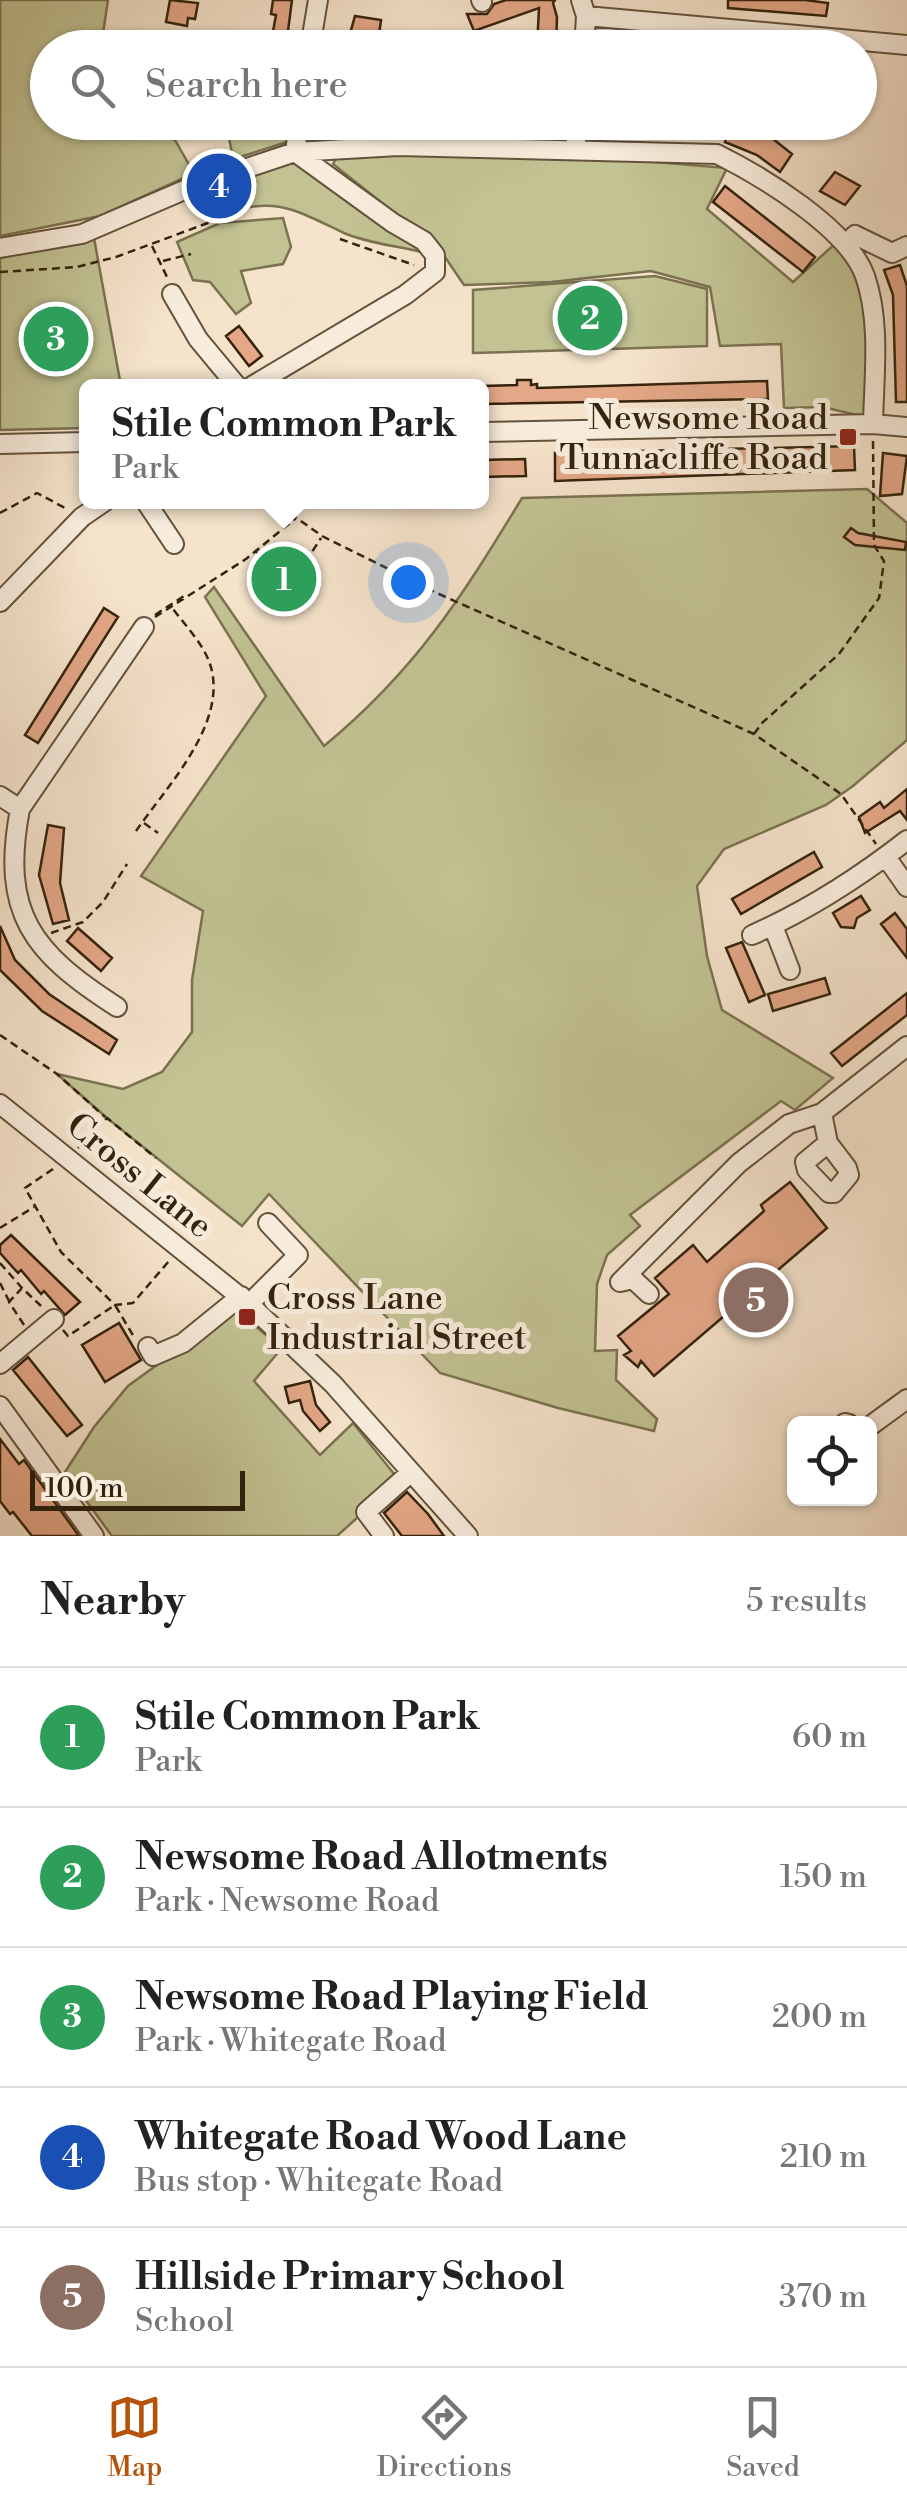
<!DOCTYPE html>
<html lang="en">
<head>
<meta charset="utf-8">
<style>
	:root { --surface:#fff; --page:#f2f2f2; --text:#222; --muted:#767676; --line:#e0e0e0; --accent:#b45309 }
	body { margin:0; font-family:"Libre Bodoni",serif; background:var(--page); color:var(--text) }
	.controls { position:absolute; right:30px; bottom:30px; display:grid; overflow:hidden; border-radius:15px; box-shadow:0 2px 8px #0004 }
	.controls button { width:90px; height:90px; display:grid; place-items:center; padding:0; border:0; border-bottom:2px solid var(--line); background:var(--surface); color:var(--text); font:50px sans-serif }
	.scale { position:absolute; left:30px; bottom:25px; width:215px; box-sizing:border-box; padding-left:10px; border:5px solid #34230c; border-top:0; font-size:28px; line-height:35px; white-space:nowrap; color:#34230c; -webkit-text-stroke:8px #f8eddd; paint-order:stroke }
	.you { position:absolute; left:408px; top:582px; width:35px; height:35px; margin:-25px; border:8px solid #fff; border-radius:50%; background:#1a73e8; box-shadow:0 0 0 15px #1a73e833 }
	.badge { display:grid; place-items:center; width:65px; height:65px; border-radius:50%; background:var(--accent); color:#fff; font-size:32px; font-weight:700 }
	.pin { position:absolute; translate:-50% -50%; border:5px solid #fff; box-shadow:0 2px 10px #0006 }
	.popup { position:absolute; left:79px; top:379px; width:410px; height:130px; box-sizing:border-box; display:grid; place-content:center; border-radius:15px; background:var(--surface); filter:drop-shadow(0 2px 8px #0005); font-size:32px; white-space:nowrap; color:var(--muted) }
	.popup b { font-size:38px; color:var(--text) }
	.popup::after { content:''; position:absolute; left:50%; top:100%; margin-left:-20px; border:20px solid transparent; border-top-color:var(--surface) }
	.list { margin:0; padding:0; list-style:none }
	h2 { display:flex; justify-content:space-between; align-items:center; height:130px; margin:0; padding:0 40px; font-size:42px }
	h2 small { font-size:32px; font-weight:400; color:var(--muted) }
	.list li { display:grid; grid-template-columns:65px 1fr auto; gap:30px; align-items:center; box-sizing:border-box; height:140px; padding:0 40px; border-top:2px solid var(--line) }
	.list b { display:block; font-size:38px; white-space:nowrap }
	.list p { margin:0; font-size:32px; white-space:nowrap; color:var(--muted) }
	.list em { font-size:32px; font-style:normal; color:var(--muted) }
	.icon { flex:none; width:55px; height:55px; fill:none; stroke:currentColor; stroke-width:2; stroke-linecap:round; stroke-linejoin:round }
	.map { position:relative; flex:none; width:907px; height:1536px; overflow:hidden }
	.search { position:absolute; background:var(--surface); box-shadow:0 2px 8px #0004; left:30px; right:30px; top:30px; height:110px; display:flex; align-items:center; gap:25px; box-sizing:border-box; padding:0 35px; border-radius:55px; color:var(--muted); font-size:38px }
	.sheet { height:830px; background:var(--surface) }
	nav { display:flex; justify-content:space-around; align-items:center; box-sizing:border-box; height:140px; border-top:2px solid var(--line); background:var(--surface); font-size:28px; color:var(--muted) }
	nav a { display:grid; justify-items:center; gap:5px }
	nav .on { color:var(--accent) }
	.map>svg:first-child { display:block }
</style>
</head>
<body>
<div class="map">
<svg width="907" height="1536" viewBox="0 0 907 1536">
	<rect width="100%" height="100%" fill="#f5e3cb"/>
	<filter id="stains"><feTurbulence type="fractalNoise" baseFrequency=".002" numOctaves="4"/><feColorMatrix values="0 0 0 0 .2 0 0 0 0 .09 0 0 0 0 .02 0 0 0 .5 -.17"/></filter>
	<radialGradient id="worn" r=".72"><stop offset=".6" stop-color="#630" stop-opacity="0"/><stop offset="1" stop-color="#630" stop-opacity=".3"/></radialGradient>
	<path fill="#c2c293" stroke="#7b7250" stroke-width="2.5" d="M0,0H108L101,47L48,48V122L130,123L134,128L175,140L191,168L232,153L227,128L294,125L293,140L206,168L100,216L0,236Z
		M338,155L583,156L727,168L707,209L793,282L838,241L865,295L869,418L823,407L784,408L781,344L720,346L710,287L651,271L551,282L464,285L430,235L397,215L333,164Z
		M291,163H304L422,252C397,246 367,243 344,233C297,211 277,196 224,213L214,190Z
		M283,218L291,247L283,264L241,271L251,303L236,314L210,282L193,280L177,242L220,223Z
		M94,238L121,386H86V428L0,430V258Z
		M655,276L707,289V346L473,353V290Z
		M867,489L907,523V740L853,786L826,805L724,849L697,886L707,956L722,1010L833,1078L795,1110L781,1101L630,1215L640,1226L607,1255L597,1284L595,1351L617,1350L616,1380L657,1419L654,1431L558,1408L440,1373L269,1194L242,1226L107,1118L57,1074L123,1089L162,1072L192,1032V980L203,911L141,876L266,696L205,597L214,587L324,746C415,671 462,597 522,498Z
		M234,1309L282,1348L254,1381L320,1455L353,1423L399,1480L337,1536H112L65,1472L94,1427L128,1386Z"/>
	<path fill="#e4a787" stroke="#34230c" stroke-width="2.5" d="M170,0L198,3L195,19L188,18L187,26L166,22Z
		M273,0H292L288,31L292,32L290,48H270L276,15L271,14Z
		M506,0H555L553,3L557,17L556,48H537L539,8L474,31L467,14H487L494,4Z
		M728,0H805L828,3L826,16L728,8Z
		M355,16L381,20L379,35L370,33L367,48H346Z
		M733,122L767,134L792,154L780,172L757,155L725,142Z
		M835,172L860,186L845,205L820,191Z
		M725,186L815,257L803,272L713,202Z
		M900,265L907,286V402H896L893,295L884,270Z
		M239,326L262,356L249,366L226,336Z
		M517,380H531V385L537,384V388L767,381L768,399L482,404V386L517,385Z
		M854,446L855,470L555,481V453Z
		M883,453L907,456L902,494L880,496Z
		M525,459L526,476L482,477V460Z
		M851,528L858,533L906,542L905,550L855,545L844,537Z
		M104,608L118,617L38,743L25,735Z
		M907,789V820L900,811L865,833L859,817L880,802L884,808Z
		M48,825L64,828L60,883L69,920L53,924L39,875Z
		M814,852L822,867L741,914L732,899Z
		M861,896L870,910L857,918L854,928L841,927L833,913Z
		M895,913L907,929V958L881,924Z
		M0,926L15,960L49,994L117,1040L109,1054L42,1011L0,970Z
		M78,928L112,958L101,971L67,941Z
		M742,942L765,995L749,1002L726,948Z
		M825,978L830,994L773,1011L768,994Z
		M907,993V1015L842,1066L831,1053Z
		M790,1182L827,1228L654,1376L641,1361L638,1367L624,1355L631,1351L618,1336L669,1294L655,1278L693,1245L707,1262L764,1211L761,1205Z
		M11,1235L80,1302L65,1315L44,1291L41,1294L21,1270L18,1273L0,1253V1245Z
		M119,1323L141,1360L105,1382L82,1345Z
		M28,1357L82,1425L67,1436L13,1370Z
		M310,1381L316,1405L330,1422L320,1431L303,1411L300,1400L289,1403L285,1387Z
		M0,1439L19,1464L24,1460L79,1536H32L13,1512L10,1514L0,1501Z
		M407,1492L428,1514L444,1536H402L384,1513Z"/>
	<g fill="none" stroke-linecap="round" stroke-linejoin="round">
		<g stroke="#64533c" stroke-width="22">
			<path id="minor" d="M481,0L482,2
				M581,0L586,16L584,48
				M586,16L907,45
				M310,48L318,0
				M240,122H241
				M359,148L360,122
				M575,150L578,122
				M295,152L299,122
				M846,244L855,235L892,253L907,246
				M0,248L82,234L196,185L295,152L398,146L717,154C761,176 848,228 865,276C881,322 874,376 873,424
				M172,294L198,339L237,386
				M252,386L405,295L435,272V255L424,241L393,223L295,152
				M482,432L873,424L907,427
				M0,444L86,442
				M146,502L174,544
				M0,602L82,517L104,502
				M0,796L20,809L144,627
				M20,809C0,914 33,953 117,1007
				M886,857L907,887
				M773,926L790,970
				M752,935C806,911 861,876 907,840
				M0,1104L249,1304L333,1384L468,1536
				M822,1113L828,1143L847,1168L849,1175L834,1193H829L807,1170L805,1162L828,1143
				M649,1294L633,1279L620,1282L739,1163L789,1124L822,1113L907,1046
				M249,1304L298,1255L268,1223
				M148,1347L153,1356L183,1343L241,1296
				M0,1364L54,1319
				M0,1406L94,1536
				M845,1423L849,1424
				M870,1426L907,1399
				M384,1536L366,1512L410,1473"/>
		</g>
		<path stroke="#34230c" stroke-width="2.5" stroke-dasharray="8 5" stroke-linecap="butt" d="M340,239L414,265
			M152,246L168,279
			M163,261L191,254
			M0,272L77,267L116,257L224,217
			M267,502L284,509L322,536L439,594L754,734L841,794L876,844
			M0,513L37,493L67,509
			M256,552L284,567L310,555L321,538
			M155,615L187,594
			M155,617L246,559L296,518
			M754,734L762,723L839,654L879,598L884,561L874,545L873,440
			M144,823L158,833
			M136,831C168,785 229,722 210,664C203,643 183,623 170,605
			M51,933L83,922L103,902L127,864
			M0,1035L57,1074L105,1117
			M78,1148L107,1118L156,1158
			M53,1169L25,1188L61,1252L115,1305L133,1303L169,1261
			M0,1228L34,1207
			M0,1263L22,1288
			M0,1283L9,1301
			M24,1325L9,1302L22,1288L41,1306
			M63,1330L68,1336L115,1305L134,1337"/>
		<use href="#minor" stroke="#f8eddd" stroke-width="18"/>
	</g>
	<g fill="#8f2418" stroke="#f8eddd" stroke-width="4">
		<rect x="838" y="427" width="20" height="20" rx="5"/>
		<rect x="237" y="1307" width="20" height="20" rx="5"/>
	</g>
	<g text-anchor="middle" stroke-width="10" stroke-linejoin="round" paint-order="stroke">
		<g font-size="35" fill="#34230c" stroke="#f8eddd" text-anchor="end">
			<text x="828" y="429">Newsome Road<tspan x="828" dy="40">Tunnacliffe Road</tspan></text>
			<text x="267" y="1309" text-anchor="start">Cross Lane<tspan x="267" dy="40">Industrial Street</tspan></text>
		</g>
		<g font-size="35" fill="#34230c" stroke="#f8eddd">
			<text transform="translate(140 1175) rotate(39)" y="12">Cross Lane</text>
		</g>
	</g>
	<rect width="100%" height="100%" filter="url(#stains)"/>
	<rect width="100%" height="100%" fill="url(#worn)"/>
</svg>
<div class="controls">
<button><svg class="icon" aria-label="locate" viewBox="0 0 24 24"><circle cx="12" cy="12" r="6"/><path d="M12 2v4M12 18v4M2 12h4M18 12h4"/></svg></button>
</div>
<div class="scale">100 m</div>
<div class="you"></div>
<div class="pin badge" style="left:284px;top:579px;background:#2e9e5b">1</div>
<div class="popup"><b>Stile Common Park</b>Park</div>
<div class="pin badge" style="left:590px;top:318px;background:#2e9e5b">2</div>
<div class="pin badge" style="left:56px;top:339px;background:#2e9e5b">3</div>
<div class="pin badge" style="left:219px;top:186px;background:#1a4fb4">4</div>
<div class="pin badge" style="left:756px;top:1300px;background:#8d6e63">5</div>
<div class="search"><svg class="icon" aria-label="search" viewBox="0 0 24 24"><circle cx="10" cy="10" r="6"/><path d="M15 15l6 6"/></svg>Search here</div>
</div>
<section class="sheet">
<h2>Nearby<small>5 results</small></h2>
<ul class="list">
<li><span class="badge" style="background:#2e9e5b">1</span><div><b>Stile Common Park</b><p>Park</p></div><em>60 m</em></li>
<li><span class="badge" style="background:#2e9e5b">2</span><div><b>Newsome Road Allotments</b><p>Park · Newsome Road</p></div><em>150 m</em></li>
<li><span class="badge" style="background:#2e9e5b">3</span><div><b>Newsome Road Playing Field</b><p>Park · Whitegate Road</p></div><em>200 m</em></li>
<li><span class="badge" style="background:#1a4fb4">4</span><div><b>Whitegate Road Wood Lane</b><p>Bus stop · Whitegate Road</p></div><em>210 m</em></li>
<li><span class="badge" style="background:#8d6e63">5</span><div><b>Hillside Primary School</b><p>School</p></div><em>370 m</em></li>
</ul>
</section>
<nav>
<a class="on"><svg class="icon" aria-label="map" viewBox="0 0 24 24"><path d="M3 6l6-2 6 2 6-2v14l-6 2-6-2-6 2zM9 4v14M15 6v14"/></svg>Map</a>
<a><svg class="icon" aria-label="directions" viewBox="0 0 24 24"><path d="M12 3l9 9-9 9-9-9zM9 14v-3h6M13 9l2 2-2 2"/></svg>Directions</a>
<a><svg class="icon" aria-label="saved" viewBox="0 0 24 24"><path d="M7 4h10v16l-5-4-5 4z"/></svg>Saved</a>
</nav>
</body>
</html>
